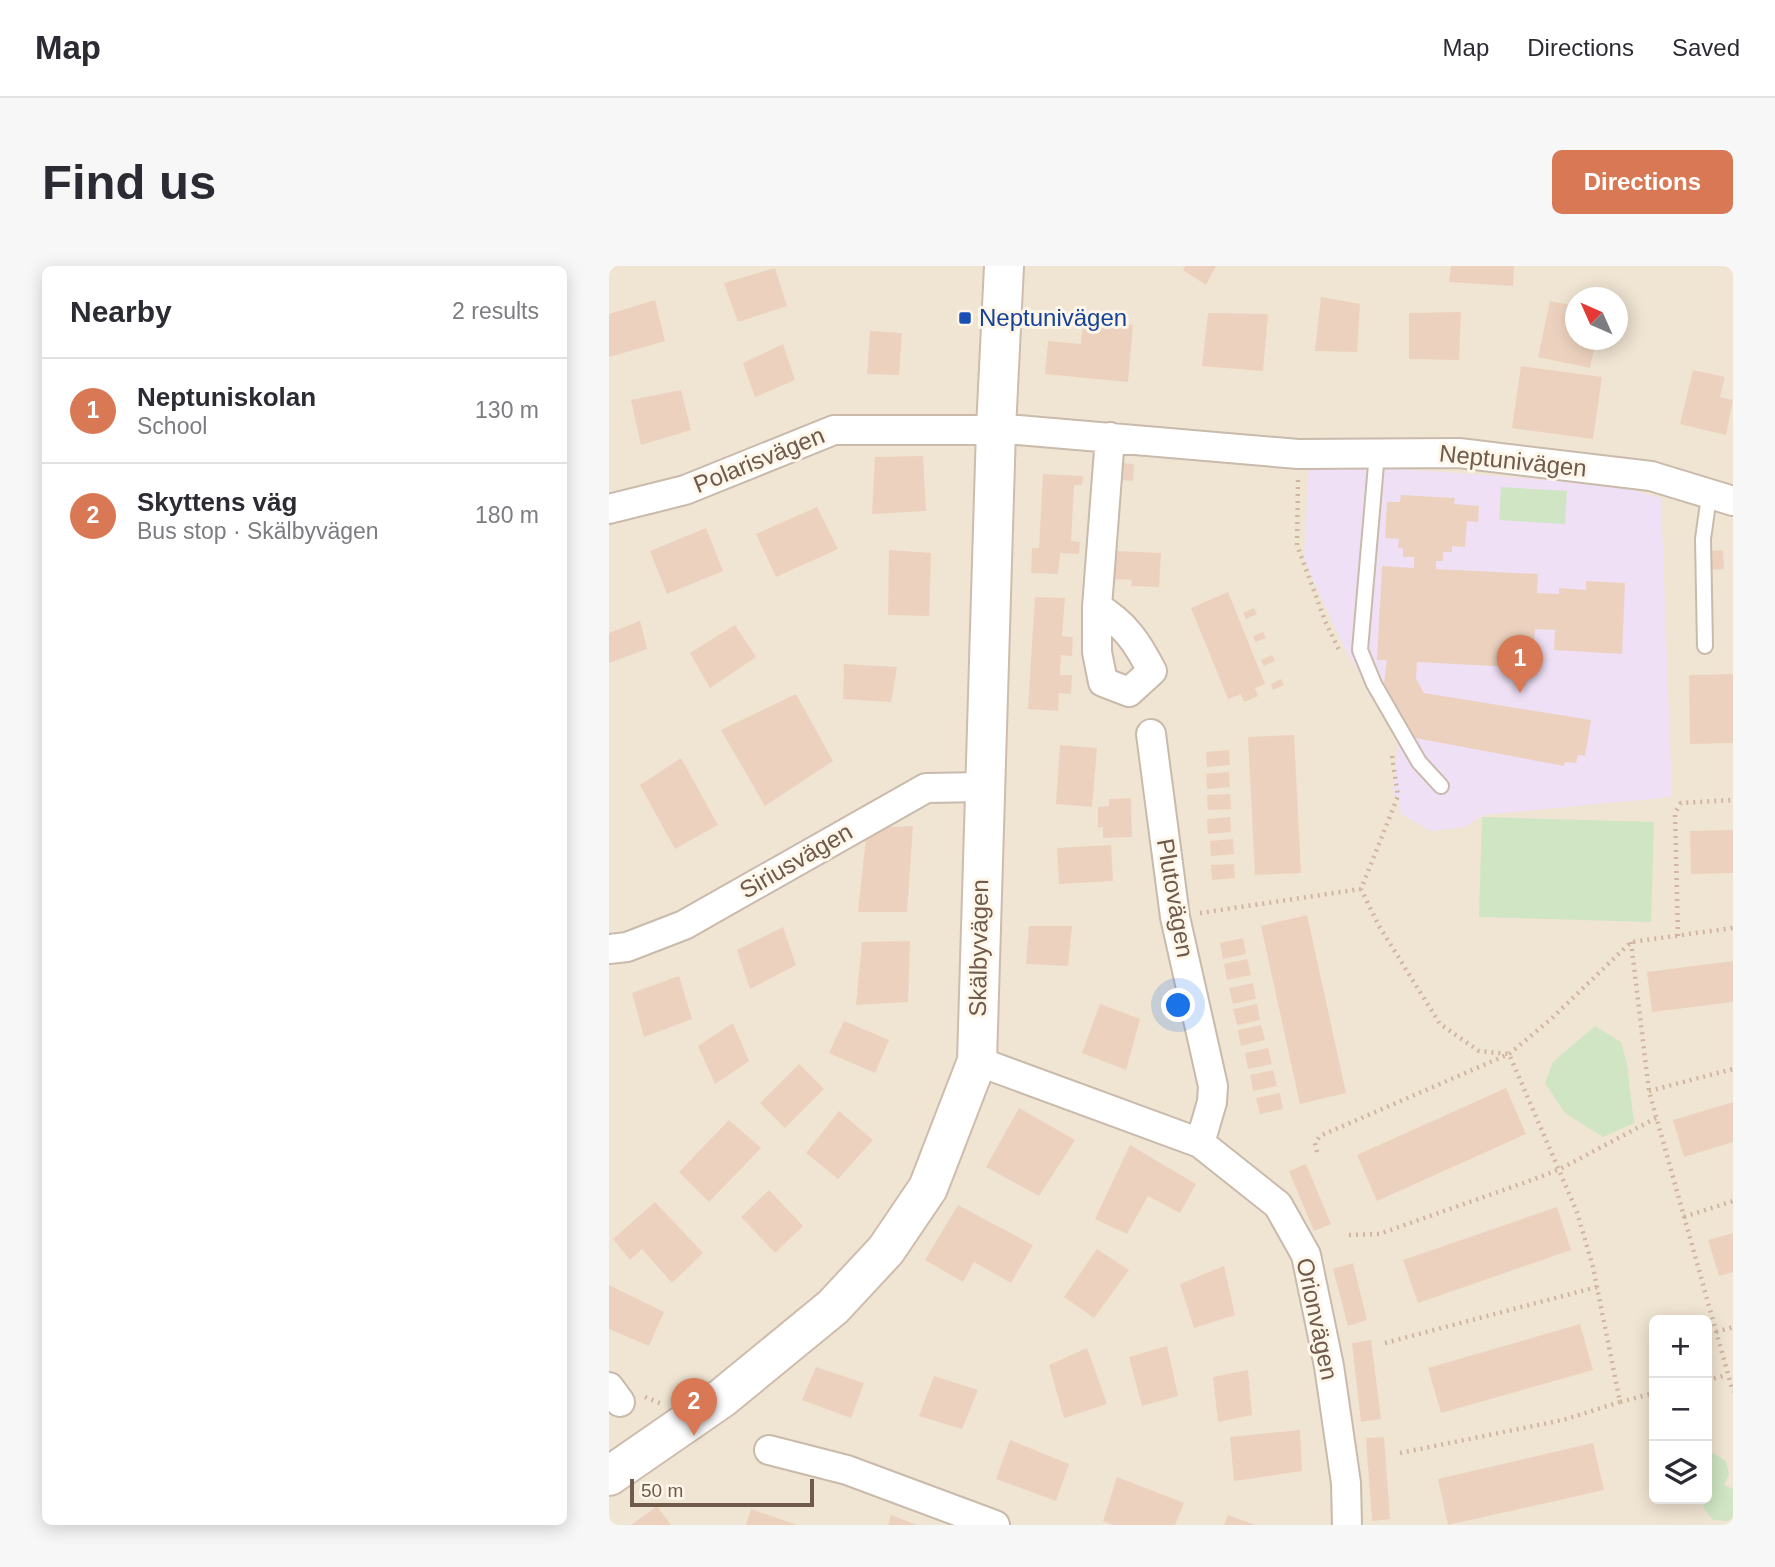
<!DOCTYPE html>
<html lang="en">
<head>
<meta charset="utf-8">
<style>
	:root { --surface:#fff; --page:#f7f7f7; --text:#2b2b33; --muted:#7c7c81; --line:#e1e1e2; --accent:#d87854 }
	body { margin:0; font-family:Helvetica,sans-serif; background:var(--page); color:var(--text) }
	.controls { position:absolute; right:21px; bottom:21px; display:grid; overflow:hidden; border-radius:10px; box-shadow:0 4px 18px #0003 }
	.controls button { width:63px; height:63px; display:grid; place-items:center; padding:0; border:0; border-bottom:2px solid var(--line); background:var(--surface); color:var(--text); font:35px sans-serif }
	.compass { position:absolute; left:956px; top:21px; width:63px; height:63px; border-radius:50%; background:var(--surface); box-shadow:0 4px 18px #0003; rotate:315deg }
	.scale { position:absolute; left:21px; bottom:18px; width:184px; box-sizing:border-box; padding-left:7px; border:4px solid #6f5a4c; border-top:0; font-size:19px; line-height:24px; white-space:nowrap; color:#6f5a4c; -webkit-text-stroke:5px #fdf6e9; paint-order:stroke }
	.you { position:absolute; left:570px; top:740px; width:24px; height:24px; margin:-18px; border:5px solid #fff; border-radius:50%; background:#1a73e8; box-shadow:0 0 0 10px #1a73e833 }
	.badge { display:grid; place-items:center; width:46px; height:46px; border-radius:50%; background:var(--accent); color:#fff; font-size:23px; font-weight:700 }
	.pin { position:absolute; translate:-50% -58px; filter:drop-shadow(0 2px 4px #0008) }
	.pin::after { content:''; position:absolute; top:37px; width:24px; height:21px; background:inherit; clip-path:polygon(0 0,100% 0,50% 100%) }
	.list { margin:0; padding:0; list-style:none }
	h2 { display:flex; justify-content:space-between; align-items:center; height:91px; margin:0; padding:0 28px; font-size:30px }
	h2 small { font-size:23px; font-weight:400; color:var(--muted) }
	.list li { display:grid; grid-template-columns:46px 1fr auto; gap:21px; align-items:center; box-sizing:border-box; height:105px; padding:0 28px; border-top:2px solid var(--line) }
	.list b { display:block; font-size:26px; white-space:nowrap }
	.list p { margin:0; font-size:23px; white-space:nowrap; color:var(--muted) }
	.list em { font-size:23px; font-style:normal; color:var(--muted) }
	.icon { flex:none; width:38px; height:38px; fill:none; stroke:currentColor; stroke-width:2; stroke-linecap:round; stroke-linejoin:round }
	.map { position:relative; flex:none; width:1124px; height:1259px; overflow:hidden; border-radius:10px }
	header { display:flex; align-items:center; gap:42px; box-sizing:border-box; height:98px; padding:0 35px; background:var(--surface); border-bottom:2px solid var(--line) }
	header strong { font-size:33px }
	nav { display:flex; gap:38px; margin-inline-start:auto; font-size:24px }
	.intro { display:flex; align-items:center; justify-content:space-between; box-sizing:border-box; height:168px; padding:0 42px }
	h1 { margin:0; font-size:49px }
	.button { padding:18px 32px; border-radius:10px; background:var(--accent); color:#fff; font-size:24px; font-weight:700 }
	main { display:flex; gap:42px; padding:0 42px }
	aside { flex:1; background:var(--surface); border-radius:10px; box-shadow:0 4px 18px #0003 }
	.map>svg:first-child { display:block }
</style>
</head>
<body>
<header>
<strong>Map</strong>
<nav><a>Map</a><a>Directions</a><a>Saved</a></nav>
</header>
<div class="intro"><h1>Find us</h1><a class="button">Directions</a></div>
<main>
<aside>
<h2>Nearby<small>2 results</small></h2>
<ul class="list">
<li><span class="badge">1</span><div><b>Neptuniskolan</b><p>School</p></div><em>130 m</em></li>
<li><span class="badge">2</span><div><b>Skyttens väg</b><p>Bus stop · Skälbyvägen</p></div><em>180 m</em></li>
</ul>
</aside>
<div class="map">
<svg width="1124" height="1259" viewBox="0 0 1124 1259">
	<rect width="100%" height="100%" fill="#f9f2e3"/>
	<path fill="#f0e4d2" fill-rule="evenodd" d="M0,0H1124V1259H0ZM967,32H1009V74H967ZM1045,1054H1098V1233H1045Z"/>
	<path fill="#efe0f6" d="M700,196L1005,219L1052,232L1063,531L874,549L856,561L822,565L792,548L789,530L784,529L789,476L734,379L695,294Z"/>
	<path fill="#cfe5c3" d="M892,221L958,225L956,258L890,254Z
		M873,551L1045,556L1042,656L870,651Z
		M986,760L1012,776L1018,798L1025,857L994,871L956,847L936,817L944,796Z
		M1104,1187L1117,1195L1120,1208L1115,1219L1124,1223V1252L1118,1255L1104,1254L1095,1243L1094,1235L1099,1224L1098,1188Z"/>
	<path fill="#ecd2be" d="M576,0H607L597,19L574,4Z
		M842,0H905L904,20L840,16Z
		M166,2L178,40L129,56L115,17Z
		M712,31L751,38L748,86L706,85Z
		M46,34L56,75L0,91V48Z
		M941,35L967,40V74H987L981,102L929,91Z
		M852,46L850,94L800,93V47Z
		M599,47L659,48L654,105L593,100Z
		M474,54L524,59L519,116L436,108L439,75L472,78Z
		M261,65L293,67L290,109L258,108Z
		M174,78L186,114L146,131L134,97Z
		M912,100L993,111L984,173L903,162Z
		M1084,104L1116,111L1111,131L1124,134L1117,169L1071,158Z
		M72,124L82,164L32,179L22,134Z
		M314,190L317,245L263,248L266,191Z
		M512,197L525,198L524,215L512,214Z
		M434,208L474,210L473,219H465L462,275L471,276L470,288L451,287L449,308L422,307L423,282H430Z
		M792,229L846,232L845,238L870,240L869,256L858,255L856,281L843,280V286H834V295H827V303L929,308L928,327L950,328V322L977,324V315L1016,317L1013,388L945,384L946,364L926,363L924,402L808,396L807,413L815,427L982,454L976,490L969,489L967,497L956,496L955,500L806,472L775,417L778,394H768L773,300L805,302V291H794V282H789L790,273L776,272L778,236H791Z
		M208,241L229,283L167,311L147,268Z
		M97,262L114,305L58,328L41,285Z
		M280,284L322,287L320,350L279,349Z
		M1114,284L1115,303L1102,304L1101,285Z
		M504,285L552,287L550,321L522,320L523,314L503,313Z
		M619,326L656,418L646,422L649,430L635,436L632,428L619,433L582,342Z
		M426,331L456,332L453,370L464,371L463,390L452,389L451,409H463L462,428L450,427L449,445L419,443Z
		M645,342L648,348L637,353L634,347Z
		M31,355L38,383L0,397V367Z
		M126,359L147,391L101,422L81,387Z
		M654,366L657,372L646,376L644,370Z
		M663,389L666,395L655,400L652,394Z
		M235,398L288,401L282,436L234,433Z
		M1124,408V477L1081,478L1080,409Z
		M672,413L675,419L664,424L662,418Z
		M187,428L224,495L156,540L112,464Z
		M685,469L692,607L646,609L639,471Z
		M451,479L488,482L483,541L447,538Z
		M620,484L621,499L598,501L597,486Z
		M72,492L109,559L66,583L31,519Z
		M620,506L621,521L598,523L597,508Z
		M621,528L622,543L599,544L598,529Z
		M522,532L523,571L494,572V561L489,562V541L500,540V533Z
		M621,551L622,566L599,568L598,553Z
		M304,560L298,646H249L258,562Z
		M1124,564V607L1082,608L1081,565Z
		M624,573L625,588L602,590L601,575Z
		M502,579L504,615L450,618L448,582Z
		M625,598L626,612L603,614L602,599Z
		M698,649L737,827L691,838L652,660Z
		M420,660H463L459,700L417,698Z
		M174,661L187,699L141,723L128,684Z
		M634,672L637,688L614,693L611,677Z
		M301,675L299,736L247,739L253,676Z
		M638,693L642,709L618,714L615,698Z
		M1124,695V736L1043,746L1038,706Z
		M70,710L83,753L35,771L23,727Z
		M644,717L647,733L624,738L620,722Z
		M491,738L531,753L517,804L473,787Z
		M648,738L651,754L628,759L624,743Z
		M235,755L280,774L266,807L220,787Z
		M124,757L140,795L106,818L89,780Z
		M652,759L656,774L632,780L629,764Z
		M659,782L663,798L639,803L636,787Z
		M190,798L215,823L176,862L151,837Z
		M664,804L668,820L644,825L641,809Z
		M897,822L917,868L768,935L748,889Z
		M671,827L674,843L651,848L647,832Z
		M1124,836V876L1075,891L1064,854Z
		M410,842L466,874L430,930L377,901Z
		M230,845L264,874L229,913L197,887Z
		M120,854L152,882L100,936L70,906Z
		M521,879L587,918L571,947L539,930L518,968L486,953Z
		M697,898L722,958L705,965L680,905Z
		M160,924L194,960L166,987L132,951Z
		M46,936L94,987L63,1017L33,983L21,994L4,973Z
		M349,939L424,979L402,1017L365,996L354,1016L316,994Z
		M948,941L962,984L809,1037L794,994Z
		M1124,967V1006L1110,1010L1099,974Z
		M488,983L520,1004L485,1052L455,1031Z
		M744,997L758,1054L739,1060L724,1003Z
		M615,1000L626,1049L585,1062L571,1018Z
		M0,1019L55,1046L40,1080L0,1063Z
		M971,1058L984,1104L832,1147L819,1102Z
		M762,1074L772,1153L752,1156L743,1077Z
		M558,1080L569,1130L533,1140L520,1091Z
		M478,1082L498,1138L455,1152L440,1099Z
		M207,1101L255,1117L242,1152L193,1134Z
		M639,1104L643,1149L609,1156L604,1111Z
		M325,1110L369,1124L353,1163L310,1150Z
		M691,1164L693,1205L625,1215L621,1171Z
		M775,1171L781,1253L763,1255L757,1172Z
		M401,1174L460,1198L447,1235L387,1213Z
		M984,1177L995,1224L839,1259L829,1213Z
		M508,1211L575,1237L566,1259H504L494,1255Z
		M48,1240L62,1259H22Z
		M142,1243L188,1259H137Z
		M282,1249L308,1259H279Z
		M619,1249L646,1259H615Z"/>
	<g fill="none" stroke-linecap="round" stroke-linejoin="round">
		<g stroke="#c9baab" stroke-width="18">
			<path id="lane" d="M768,187L751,384L765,418L810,496L832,520
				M1096,380L1094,273L1100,230"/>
		</g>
		<g stroke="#c9baab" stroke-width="32">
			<path id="street" d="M0,243L76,224L225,164H409L689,188L850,187L1042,210L1124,235
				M488,341V386L494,416L520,426L543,405C528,376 516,358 488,341L501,171
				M542,468L566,651L604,820L603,836L591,877
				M0,683L18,681L75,659L317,522L375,521
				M368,795L591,877L669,939L697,989L720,1100L737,1217L738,1259
				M0,1121L11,1136
				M160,1184L238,1204L386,1259"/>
		</g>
		<g stroke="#cebcac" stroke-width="42">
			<path id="secondary" d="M0,1210L113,1132L224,1041L277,984L319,922L368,795L387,163L395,0"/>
		</g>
		<path stroke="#d0b6a1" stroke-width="4.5" stroke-dasharray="2 5" stroke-linecap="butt" d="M689,214L688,279L717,357L731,386
			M783,490L789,530L752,623L770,660L831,758L870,785L900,788L968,946L984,1001L1011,1136L1045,1127
			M591,647L752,623
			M1069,670L1066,547L1072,537L1124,534
			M1022,676L1040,825L1124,1126
			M1040,825L1124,803
			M708,886L706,877L711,870L900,788L941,754L1022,676L1124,662
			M1075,951L1124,935
			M740,969L770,968L923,914L951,903L1047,852
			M1107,1066L1124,1061
			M776,1077L988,1021
			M1098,1114L1118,1109
			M36,1131L53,1138
			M791,1187L954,1154L1011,1136"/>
		<use href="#lane" stroke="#fff" stroke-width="14"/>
		<use href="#street" stroke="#fff" stroke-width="28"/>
		<use href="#secondary" stroke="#fff" stroke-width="38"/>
	</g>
	<rect fill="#1a4fb4" stroke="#fdf6e9" stroke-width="2.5" x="349" y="45" width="14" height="14" rx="3.5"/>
	<g text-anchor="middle" stroke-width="6" stroke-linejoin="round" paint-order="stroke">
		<g font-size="24" fill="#164399" stroke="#fdf6e9" text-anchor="start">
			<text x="370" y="60">Neptunivägen</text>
		</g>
		<g font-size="24" fill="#6f5a4c" stroke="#fdf6e9">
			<text transform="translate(150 194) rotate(-22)" y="8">Polarisvägen</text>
			<text transform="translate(904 195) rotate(6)" y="8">Neptunivägen</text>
			<text transform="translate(187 595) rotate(-30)" y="8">Siriusvägen</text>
			<text transform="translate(566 632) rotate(80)" y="8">Plutovägen</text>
			<text transform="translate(370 682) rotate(-89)" y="8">Skälbyvägen</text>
			<text transform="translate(708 1053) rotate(78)" y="8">Orionvägen</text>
		</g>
	</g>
</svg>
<div class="controls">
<button>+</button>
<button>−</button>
<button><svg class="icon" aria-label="layers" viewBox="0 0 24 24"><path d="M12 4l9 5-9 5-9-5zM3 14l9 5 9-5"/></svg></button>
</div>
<svg class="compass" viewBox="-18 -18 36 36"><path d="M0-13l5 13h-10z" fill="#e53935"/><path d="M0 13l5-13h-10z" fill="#7c7c81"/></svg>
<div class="scale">50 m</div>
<div class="you"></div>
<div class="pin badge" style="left:911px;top:427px">1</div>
<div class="pin badge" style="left:85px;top:1170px">2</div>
</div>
</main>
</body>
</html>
